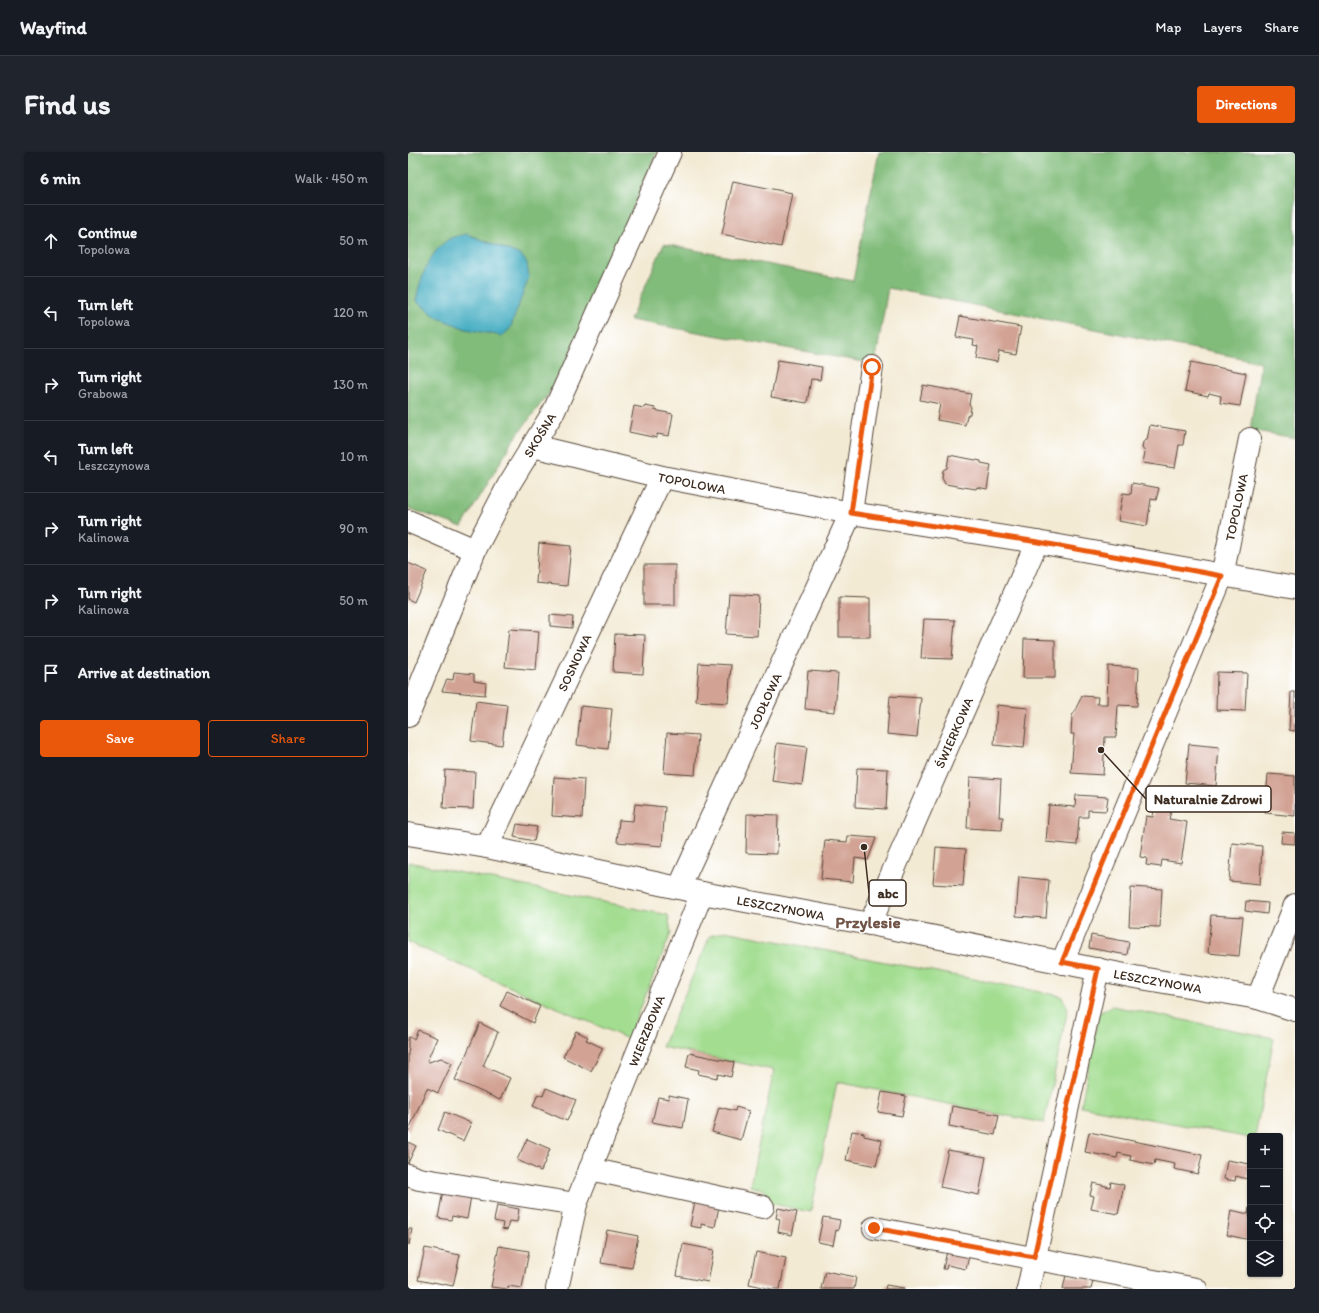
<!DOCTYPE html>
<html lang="en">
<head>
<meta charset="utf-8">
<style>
	:root { --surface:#171b24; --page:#20242c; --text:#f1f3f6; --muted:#9ea1a6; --line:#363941; --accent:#ea580c }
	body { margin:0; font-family:Itim,sans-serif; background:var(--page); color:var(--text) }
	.controls { position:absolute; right:12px; bottom:12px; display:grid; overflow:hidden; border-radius:4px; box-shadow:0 1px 3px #0004 }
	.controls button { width:36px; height:36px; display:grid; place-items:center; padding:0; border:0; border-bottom:1px solid var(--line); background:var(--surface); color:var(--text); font:20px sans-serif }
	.stop { position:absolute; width:12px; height:12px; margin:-9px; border:3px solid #ea580c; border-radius:50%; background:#fff }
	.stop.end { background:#ea580c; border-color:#fff; box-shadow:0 1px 4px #0008 }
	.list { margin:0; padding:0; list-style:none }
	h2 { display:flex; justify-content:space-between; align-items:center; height:52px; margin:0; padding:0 16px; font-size:17px }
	h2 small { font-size:13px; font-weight:400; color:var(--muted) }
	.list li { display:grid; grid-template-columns:26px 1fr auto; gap:12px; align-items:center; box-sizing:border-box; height:72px; padding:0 16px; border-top:1px solid var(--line) }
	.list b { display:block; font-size:15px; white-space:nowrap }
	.list p { margin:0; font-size:13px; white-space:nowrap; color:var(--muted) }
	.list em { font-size:13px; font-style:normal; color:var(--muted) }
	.actions { display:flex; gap:8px; padding:12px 16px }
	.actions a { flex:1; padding:9px 0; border:1px solid var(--accent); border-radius:4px; text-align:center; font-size:14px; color:var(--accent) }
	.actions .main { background:var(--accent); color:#fff }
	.icon { flex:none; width:22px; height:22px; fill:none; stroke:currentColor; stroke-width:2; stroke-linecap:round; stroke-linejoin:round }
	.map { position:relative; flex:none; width:887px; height:1137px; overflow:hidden; border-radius:4px }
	header { display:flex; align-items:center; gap:24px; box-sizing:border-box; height:56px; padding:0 20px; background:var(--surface); border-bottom:1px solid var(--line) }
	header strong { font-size:19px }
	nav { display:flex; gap:22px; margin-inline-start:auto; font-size:14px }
	.intro { display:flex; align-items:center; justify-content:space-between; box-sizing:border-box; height:96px; padding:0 24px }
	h1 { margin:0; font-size:28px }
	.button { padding:10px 18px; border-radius:4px; background:var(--accent); color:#fff; font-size:14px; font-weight:700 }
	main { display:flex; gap:24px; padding:0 24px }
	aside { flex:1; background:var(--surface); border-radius:4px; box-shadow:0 1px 3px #0004 }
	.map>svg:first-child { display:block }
</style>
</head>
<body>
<header>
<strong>Wayfind</strong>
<nav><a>Map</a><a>Layers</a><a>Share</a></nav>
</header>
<div class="intro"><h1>Find us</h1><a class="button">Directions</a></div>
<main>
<aside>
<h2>6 min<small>Walk · 450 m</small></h2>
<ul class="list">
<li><svg class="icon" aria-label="ahead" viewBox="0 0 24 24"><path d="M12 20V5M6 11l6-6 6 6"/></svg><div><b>Continue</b><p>Topolowa</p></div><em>50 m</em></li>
<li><svg class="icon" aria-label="left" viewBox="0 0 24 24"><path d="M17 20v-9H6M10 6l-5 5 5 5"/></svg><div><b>Turn left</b><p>Topolowa</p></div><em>120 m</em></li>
<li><svg class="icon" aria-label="right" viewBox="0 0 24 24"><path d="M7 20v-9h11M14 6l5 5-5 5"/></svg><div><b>Turn right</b><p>Grabowa</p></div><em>130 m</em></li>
<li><svg class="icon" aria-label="left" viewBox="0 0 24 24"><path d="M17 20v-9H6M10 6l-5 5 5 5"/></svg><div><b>Turn left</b><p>Leszczynowa</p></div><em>10 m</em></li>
<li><svg class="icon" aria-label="right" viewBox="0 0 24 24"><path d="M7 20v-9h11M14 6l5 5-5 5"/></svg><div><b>Turn right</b><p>Kalinowa</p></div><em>90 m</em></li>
<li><svg class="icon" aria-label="right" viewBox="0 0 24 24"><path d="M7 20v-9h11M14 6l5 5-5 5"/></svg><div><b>Turn right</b><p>Kalinowa</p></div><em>50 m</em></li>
<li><svg class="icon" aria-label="arrive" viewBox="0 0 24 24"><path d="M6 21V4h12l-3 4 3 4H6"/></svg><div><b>Arrive at destination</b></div></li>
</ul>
<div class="actions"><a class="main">Save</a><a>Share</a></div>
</aside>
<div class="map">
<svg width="887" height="1137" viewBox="0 0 887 1137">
	<rect width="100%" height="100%" fill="#fff"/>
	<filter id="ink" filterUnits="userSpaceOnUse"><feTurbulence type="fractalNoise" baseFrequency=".025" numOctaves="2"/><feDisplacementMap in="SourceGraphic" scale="8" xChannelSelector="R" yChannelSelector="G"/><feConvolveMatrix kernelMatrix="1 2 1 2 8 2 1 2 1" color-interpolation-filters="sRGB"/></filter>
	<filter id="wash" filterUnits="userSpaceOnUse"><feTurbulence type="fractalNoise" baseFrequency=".012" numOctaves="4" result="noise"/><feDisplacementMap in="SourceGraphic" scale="16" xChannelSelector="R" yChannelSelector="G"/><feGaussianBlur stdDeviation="0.9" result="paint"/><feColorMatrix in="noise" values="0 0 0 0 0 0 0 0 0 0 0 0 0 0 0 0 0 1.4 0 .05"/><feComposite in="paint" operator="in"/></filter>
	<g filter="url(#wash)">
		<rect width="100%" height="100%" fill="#f3ead4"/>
		<path fill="#a2dd90" stroke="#6e8457" d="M0,710L260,763L263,781L220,887L0,790Z
			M317,779L653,844L660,856L636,971L429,930L403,1060L356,1050L357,1038L342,1034L366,918L254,895L302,784Z
			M704,854L866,886L847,984H842V986L673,954L691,861Z"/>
		<path fill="#81bc7a" stroke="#5e734c" d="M0,0H249L151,228L106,287L54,375L0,356Z
			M471,0H887V286L842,278L853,210L480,136L467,212L222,168L256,92L445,129Z"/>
		<path fill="#42acc1" stroke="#3e6b70" d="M59,82L113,103L119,111L121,125L102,177L94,184L58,177L30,166L8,149C12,126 21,100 41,87C46,84 54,83 59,82Z"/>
		<g id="blocks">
			<path fill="#d2a394" d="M325,29L384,41L373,95L314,82Z
				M552,164L613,175L608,202L591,199L589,210L568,206L570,194L565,193L566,188L548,185Z
				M370,208L414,215L412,228L403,227L399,251L363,245Z
				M783,210L838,221L832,254L812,251L813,244L801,241L800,244L777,239Z
				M515,233L563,242L561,252L563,255L562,262L559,264L557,273L529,268L532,252L512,248Z
				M226,254L236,256L237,254L247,256L246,258L265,262L261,284L249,282V286L221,280Z
				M742,273L777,279L775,293H771L767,316L735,311L737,300L734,296L735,290L739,288Z
				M541,303L573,309V311L583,313L579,337L569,335L568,337L537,332L534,326L535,318L539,316Z
				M724,331L751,336L748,348L743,347L739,374L710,369L715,341L723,342Z
				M131,391L163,394L159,434L128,431Z
				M0,411L19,419L6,450L0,447Z
				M236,413H267V453H236Z
				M321,442L351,444L349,484L318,482Z
				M431,445L462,446V485H431Z
				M142,463L165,465L164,476L142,474Z
				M516,467L547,468L544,507L513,506Z
				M101,477L131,479L128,518L97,515Z
				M207,482L237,483L235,522L205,520Z
				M616,487L647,488V526H615Z
				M291,511L323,513L320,551L288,549Z
				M700,514L731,516L729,554L710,553L708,585H697L695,623L663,621L666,582H663L664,564L674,544L690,545L689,552H699Z
				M400,519L430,521L427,560L397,557Z
				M46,520L66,522V529L78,531L77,543L34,539L39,527L45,528Z
				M809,520L839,521L837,559L808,558Z
				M883,540H887V579L881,578Z
				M482,544L513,546L509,585L479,582Z
				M68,549L99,553L94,593L63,589Z
				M589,553L620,556L616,596L586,593Z
				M173,554L204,557L200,597L169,593Z
				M259,581L290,583L287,623L256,621Z
				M369,591L399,595L394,633L364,629Z
				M781,592L811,595L808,634L777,631Z
				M449,616L480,617L478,657L447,655Z
				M37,618L67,620L65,657L35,656Z
				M860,622L887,624V664L857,661Z
				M146,625L176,627L174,666L144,664Z
				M562,625L593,627L591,665H595L594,678L559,676Z
				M668,643L700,645L698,659L680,658V665H671L669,693L638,690L641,653L667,655Z
				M227,652L257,655L254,694L209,690L211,668L225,669Z
				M746,657L763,660L761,667L779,670L773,711L754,708L753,715L738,713L739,706L732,705L738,664L745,665Z
				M339,662L370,663L369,702L338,701Z
				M109,672L129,675L126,689L106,685Z
				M874,680L887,681V692L873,691Z
				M440,684L468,686L460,708L447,706L445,730L413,727L417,688L439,690Z
				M824,691L854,694L852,732L821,729Z
				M528,695L558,697L555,734L525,732Z
				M611,725L641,728L638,766L608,764Z
				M723,735L754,737L752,775L721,774Z
				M838,749L860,751L859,762L837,759Z
				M803,763L835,765L831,804L800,801Z
				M683,783L721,790L719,803L681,796Z
				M99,839L132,854L125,871L92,854Z
				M72,871L90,880L75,914L102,926L92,948L47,928Z
				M10,878L29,886L19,909L21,910L33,906L44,911L30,941L19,936L0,980V900L1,897H0V888L1,885L6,887Z
				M168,879L180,885L178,888L195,896L183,919L155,905Z
				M281,901L326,910L323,925L310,922L309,926L290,922L291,918L278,915Z
				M138,936L168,948L159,969L125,954L130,942L135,944Z
				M474,940L498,944L494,964L470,960Z
				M261,943L280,947L275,976L244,970L250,945L261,947Z
				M544,954L591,963L587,983L541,974Z
				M311,955L327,959L328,955L341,959L333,988L304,980Z
				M37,960L63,971L55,989L30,978Z
				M444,979L456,981V984L474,988L468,1014L438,1008Z
				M681,980L794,1003L790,1022L766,1017L767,1012L747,1008L746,1013L722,1008L723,1004L710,1001L709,1006L677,1000Z
				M119,987L142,997L133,1019L109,1008Z
				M0,990L8,994L0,1011Z
				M540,998L578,1005L571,1043L532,1035Z
				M819,1008L842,1012L839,1027L828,1024L827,1029L816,1027Z
				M703,1030L716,1033L710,1062L683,1057L686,1044L682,1043L685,1031L702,1035Z
				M35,1039L63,1044L59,1067L44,1064L43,1068L30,1066Z
				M287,1049L311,1054L307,1075L293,1072V1076L282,1074Z
				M89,1053L111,1057L109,1070L101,1069L99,1078L94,1077L95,1071L86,1069Z
				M370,1056L389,1060L384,1083L370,1080L372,1067L368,1066Z
				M841,1056L842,1088L819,1083L823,1058L840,1062Z
				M415,1065L432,1068L430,1079L428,1078L425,1093L410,1090Z
				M0,1077H4L1,1093L0,1092Z
				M199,1078L230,1084L224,1116L193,1111Z
				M275,1092L306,1098L300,1130L269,1124Z
				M91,1094L121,1099L114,1136L100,1134V1137L83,1135Z
				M17,1096L52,1103L45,1134L25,1130V1131L10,1128Z
				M539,1099L561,1104L558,1117L539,1113L538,1117H535Z
				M348,1100L378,1106L372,1137H364L341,1132Z
				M417,1119L448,1125L446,1137H413Z
				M658,1123L685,1129L683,1137H655Z
				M478,1133L496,1136V1137H477Z"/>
		</g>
	</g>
	<g filter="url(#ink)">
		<use href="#blocks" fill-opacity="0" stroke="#574739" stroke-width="1"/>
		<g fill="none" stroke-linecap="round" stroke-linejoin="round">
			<g stroke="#574739" stroke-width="24">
				<g id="minor">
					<path id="s1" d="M125,294L254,325L443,361L629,390L887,436"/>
					<path d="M0,369L67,398"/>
					<path id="s2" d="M0,564L67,398L100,334L146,259L262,0"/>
					<path id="s3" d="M0,682L79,695L294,741L462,772L727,825L850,846L887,858"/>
					<path id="s4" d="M79,695L254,325"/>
					<path id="s5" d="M271,736L443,361L464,215"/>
					<path id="s6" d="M462,772L629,390"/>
					<path id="s7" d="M654,811L814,424L842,287"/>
					<path d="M850,846L887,753"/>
					<path d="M182,1017L355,1055"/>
					<path d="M0,1023L11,1027L168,1052"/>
					<path d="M466,1076L788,1137"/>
					<path id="s8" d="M149,1137L168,1052L294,741"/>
					<path d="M620,1137L690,817"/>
				</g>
			</g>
			<use href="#minor" stroke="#fff" stroke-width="22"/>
		</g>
	</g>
	<g fill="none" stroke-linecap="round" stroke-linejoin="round" filter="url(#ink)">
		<path stroke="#ea580c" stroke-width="5" d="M464,215L443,361L630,390L814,424L654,810L690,817L626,1105L466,1076"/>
	</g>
	<g text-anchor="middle" stroke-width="3" stroke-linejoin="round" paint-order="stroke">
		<g font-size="13" fill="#3b2a1e" stroke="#fff">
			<text dy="5" stroke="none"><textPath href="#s2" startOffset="311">SKOŚNA</textPath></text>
			<text dy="5" stroke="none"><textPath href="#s1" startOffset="163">TOPOLOWA</textPath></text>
			<text dy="5" stroke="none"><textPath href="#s7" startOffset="489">TOPOLOWA</textPath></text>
			<text dy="5" stroke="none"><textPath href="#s4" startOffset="204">SOSNOWA</textPath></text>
			<text dy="5" stroke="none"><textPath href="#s5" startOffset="206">JODŁOWA</textPath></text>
			<text dy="5" stroke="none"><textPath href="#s6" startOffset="209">ŚWIERKOWA</textPath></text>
			<text dy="5" stroke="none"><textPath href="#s3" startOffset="380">LESZCZYNOWA</textPath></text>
			<text dy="5" stroke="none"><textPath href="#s3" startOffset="764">LESZCZYNOWA</textPath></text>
			<text dy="5" stroke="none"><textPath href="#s8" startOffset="274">WIERZBOWA</textPath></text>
		</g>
		<g font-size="17" font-weight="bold" fill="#705447" stroke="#fff">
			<text x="460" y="776">Przylesie</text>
		</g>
	</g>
	<path fill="none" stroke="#3b2a1e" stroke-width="1.5" d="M693 598L738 647M456 695L461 741"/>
	<g fill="#3b2a1e" stroke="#fff" stroke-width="1.5">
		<circle cx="693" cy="598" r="4"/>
		<circle cx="456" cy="695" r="4"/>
	</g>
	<g fill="#fff" stroke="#3b2a1e" stroke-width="1.5">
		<rect x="738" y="634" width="125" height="26" rx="4"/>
		<rect x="461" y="728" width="37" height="26" rx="4"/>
	</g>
	<g font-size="14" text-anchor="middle" font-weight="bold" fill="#3b2a1e">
		<text x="800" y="652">Naturalnie Zdrowi</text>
		<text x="480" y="746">abc</text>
	</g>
</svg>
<div class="controls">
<button>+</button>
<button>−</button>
<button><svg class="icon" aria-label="locate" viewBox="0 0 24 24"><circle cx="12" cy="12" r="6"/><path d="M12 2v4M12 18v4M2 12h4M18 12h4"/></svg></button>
<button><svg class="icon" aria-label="layers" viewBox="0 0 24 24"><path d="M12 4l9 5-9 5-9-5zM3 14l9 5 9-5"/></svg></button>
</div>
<div class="stop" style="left:464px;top:215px"></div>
<div class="stop end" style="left:466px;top:1076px"></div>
</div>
</main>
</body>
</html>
